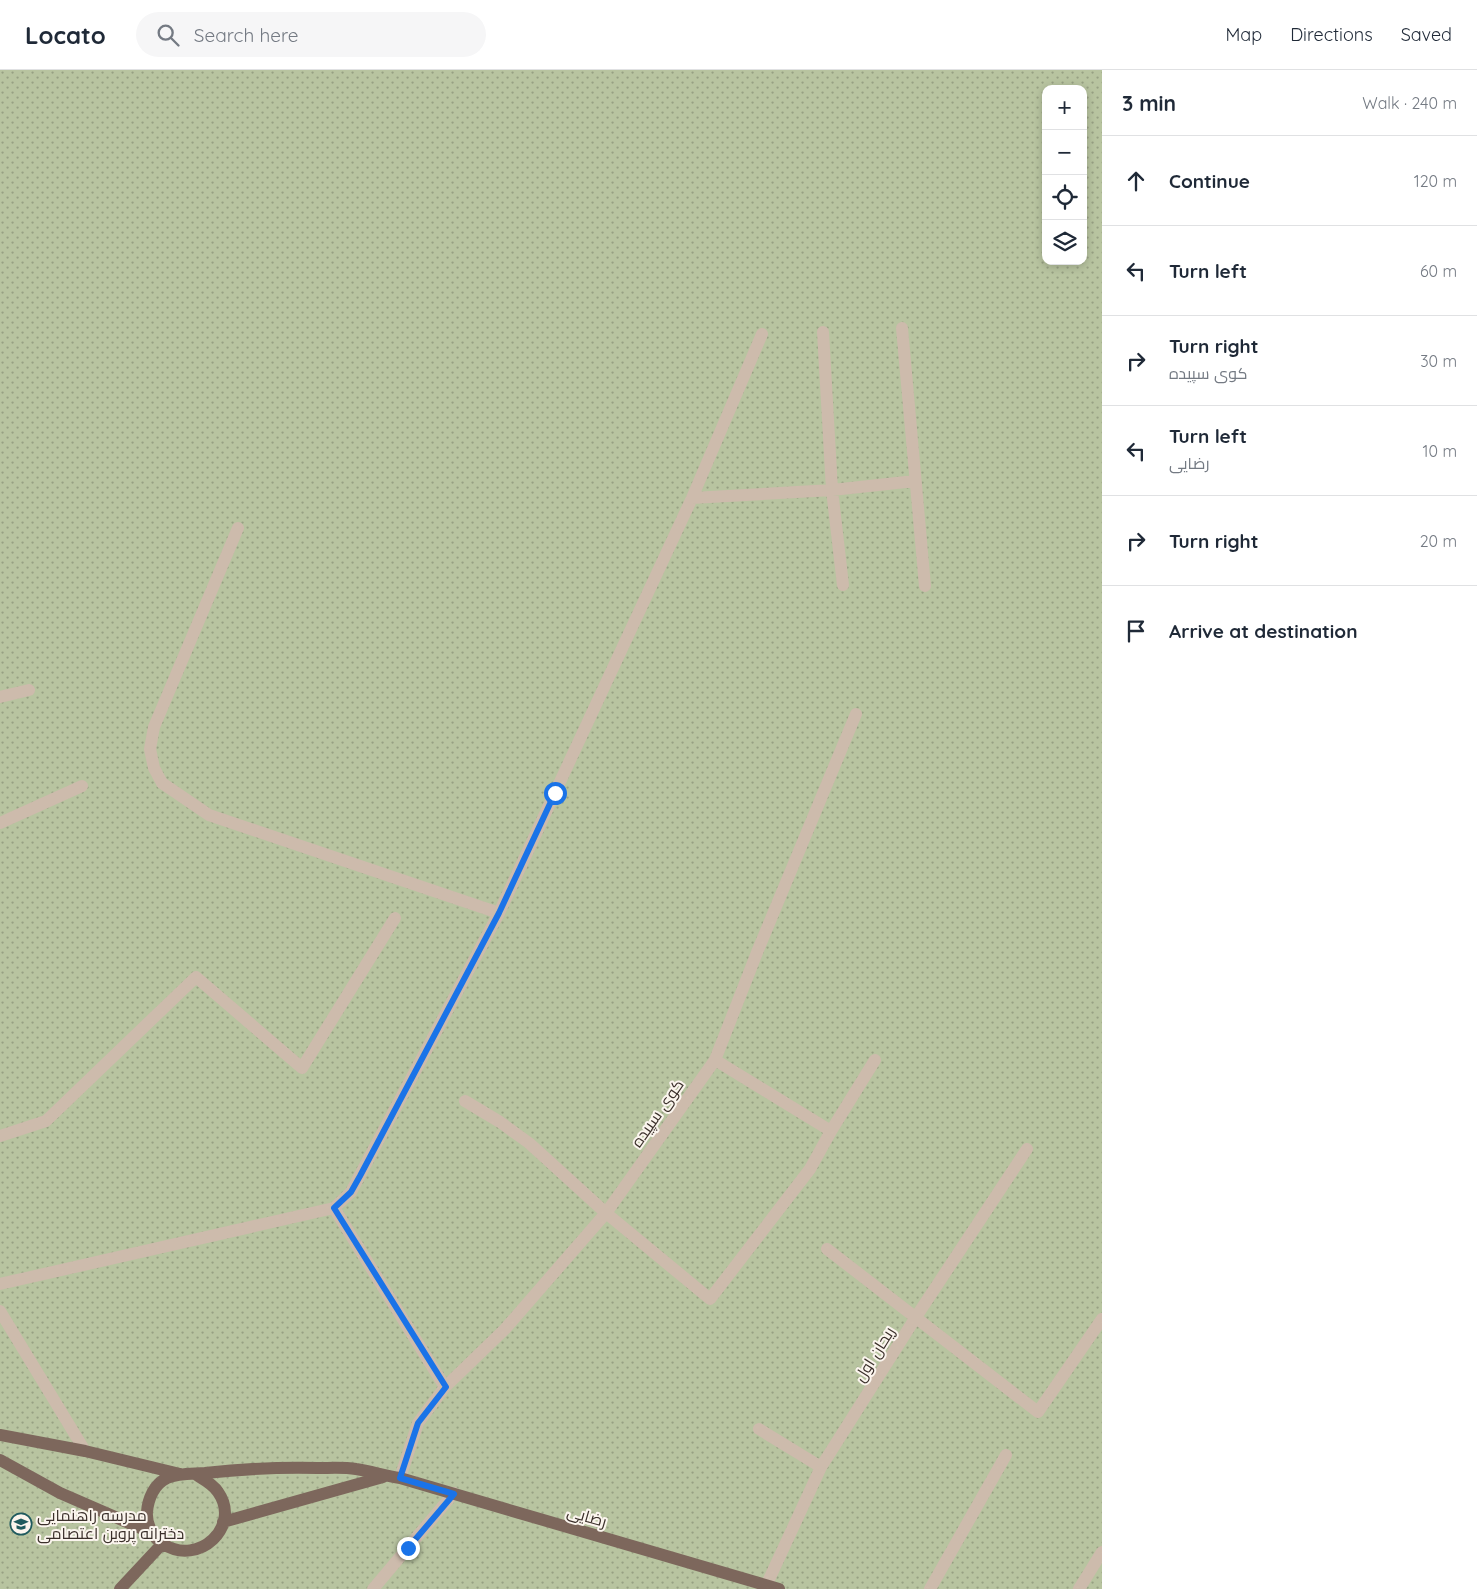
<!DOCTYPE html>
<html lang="en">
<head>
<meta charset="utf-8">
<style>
	:root { --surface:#fff; --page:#f6f6f7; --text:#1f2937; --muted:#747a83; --line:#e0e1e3 }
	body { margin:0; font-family:Quicksand,Cairo,sans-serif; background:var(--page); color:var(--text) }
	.controls { position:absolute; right:15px; top:15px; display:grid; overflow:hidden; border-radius:10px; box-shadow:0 2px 8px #0003 }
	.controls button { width:45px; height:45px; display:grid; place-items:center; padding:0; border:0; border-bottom:1px solid var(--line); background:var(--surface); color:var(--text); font:25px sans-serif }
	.stop { position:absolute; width:15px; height:15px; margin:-11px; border:4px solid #1a73e8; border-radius:50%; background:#fff }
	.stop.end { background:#1a73e8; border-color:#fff; box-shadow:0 1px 5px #0008 }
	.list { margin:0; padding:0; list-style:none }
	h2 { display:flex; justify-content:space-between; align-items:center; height:65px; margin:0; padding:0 20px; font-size:21px }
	h2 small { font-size:16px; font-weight:400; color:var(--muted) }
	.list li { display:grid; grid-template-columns:32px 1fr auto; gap:15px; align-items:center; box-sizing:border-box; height:90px; padding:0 20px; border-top:1px solid var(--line) }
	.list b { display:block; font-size:19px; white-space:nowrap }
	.list p { margin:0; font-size:16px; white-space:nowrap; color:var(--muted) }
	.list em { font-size:16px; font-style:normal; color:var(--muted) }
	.icon { flex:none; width:28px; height:28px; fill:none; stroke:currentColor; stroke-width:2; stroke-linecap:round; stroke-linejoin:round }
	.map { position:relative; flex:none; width:1102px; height:1519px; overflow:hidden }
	header { display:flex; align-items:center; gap:30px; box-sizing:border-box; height:70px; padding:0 25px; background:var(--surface); border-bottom:1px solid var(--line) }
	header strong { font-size:24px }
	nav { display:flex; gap:28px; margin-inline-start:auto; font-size:18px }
	.search { width:350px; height:45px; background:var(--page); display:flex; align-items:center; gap:12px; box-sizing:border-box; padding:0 18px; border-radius:28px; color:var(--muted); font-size:19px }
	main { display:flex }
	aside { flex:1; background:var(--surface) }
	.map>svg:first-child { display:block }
</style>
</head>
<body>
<header>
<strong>Locato</strong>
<div class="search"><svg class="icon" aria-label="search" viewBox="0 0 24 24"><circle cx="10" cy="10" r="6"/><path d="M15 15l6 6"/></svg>Search here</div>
<nav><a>Map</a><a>Directions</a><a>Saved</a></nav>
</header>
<main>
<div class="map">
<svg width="1102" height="1519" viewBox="0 0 1102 1519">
	<defs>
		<pattern id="park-dots" width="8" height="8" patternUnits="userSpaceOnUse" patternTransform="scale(1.25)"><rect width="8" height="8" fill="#b8c4a0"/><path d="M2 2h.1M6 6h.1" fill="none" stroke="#97a083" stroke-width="1.8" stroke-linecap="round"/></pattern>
	</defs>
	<rect width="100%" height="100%" fill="#f4ebe1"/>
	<path fill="url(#park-dots)" fill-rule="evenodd" d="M0,0H1102V1519H0ZM1046,19H1083V191H1046Z"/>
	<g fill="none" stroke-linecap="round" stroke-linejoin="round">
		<path stroke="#cdbbac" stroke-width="12" d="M902,258L925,516
			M823,262L832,420L843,515
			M692,428L832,420L915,411
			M238,458L154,657L150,679L154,698L162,713L209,745L499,843
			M0,627L29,620
			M0,753L82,716
			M715,990L831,1061
			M465,1031L500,1052L529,1073L606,1143L710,1229L810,1099L831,1061L875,990
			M0,1066L46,1051L196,907L302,998L395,848
			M334,1138L445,1317
			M827,1179L1038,1342L1102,1249
			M0,1214L334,1138L351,1122L499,843L692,428L762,264
			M0,1241L85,1381
			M759,1359L821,1397
			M400,1408L418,1353L445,1317L505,1259L606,1143L715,990L758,880L856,644
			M766,1516L821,1397L916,1247L1027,1079
			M373,1519L454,1423
			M930,1519L1006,1385
			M1079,1519L1102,1482"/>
		<path stroke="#7d675c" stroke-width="12" d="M0,1365L85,1381L180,1404
			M0,1390L60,1423L152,1463
			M195,1404C203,1409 213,1414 218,1422C242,1456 199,1497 163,1474C153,1468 146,1454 147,1442C148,1429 154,1414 167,1408C179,1403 192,1404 205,1403C242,1399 280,1397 318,1398C330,1398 344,1397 356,1399C371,1401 385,1406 400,1408L779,1519
			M223,1452L383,1407
			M120,1519L162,1474"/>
	</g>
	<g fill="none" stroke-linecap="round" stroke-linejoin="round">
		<path stroke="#1a73e8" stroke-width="6" d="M408,1478L454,1424L400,1408L418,1353L446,1317L334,1138L351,1122L360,1106L499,843L555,723"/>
	</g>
	<defs>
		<g id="school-ring" transform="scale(1.125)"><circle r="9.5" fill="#fbf5ee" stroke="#1f5a5e" stroke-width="1.5"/><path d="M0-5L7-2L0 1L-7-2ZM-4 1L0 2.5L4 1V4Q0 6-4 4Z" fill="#1f5a5e"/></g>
	</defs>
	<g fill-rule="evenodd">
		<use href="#school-ring" x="21" y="1454"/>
	</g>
	<g text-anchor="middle" stroke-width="4" stroke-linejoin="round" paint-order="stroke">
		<g font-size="16" fill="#3b302b" stroke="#fbf5ee">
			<text transform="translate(657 1043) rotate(-55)" y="6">کوی سپیده</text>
			<text transform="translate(874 1284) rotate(-58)" y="6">ریحان اول</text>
			<text transform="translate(587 1446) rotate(16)" y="6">رضایی</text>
		</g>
		<g font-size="16" fill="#3b302b" stroke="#fbf5ee" text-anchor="start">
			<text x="37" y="1451">مدرسه راهنمایی<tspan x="37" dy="18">دخترانه پروین اعتصامی</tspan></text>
		</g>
	</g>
</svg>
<div class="controls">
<button>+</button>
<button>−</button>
<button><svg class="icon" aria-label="locate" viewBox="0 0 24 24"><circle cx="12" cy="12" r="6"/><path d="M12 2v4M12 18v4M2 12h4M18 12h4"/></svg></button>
<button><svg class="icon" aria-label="layers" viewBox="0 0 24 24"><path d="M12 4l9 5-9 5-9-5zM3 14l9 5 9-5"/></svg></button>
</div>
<div class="stop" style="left:555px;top:723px"></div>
<div class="stop end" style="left:408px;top:1478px"></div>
</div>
<aside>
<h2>3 min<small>Walk · 240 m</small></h2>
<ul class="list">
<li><svg class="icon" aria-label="ahead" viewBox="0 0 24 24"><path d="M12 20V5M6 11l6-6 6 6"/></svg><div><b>Continue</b></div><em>120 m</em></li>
<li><svg class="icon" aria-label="left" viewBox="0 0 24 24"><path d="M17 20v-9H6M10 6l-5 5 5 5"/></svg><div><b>Turn left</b></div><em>60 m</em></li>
<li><svg class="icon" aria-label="right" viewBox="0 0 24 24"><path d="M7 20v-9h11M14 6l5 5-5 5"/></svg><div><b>Turn right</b><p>کوی سپیده</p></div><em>30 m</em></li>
<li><svg class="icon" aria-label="left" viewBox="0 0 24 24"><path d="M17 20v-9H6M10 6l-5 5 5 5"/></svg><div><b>Turn left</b><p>رضایی</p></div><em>10 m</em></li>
<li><svg class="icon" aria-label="right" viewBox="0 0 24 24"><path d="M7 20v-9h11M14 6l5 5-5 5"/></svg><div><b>Turn right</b></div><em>20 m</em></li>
<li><svg class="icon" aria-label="arrive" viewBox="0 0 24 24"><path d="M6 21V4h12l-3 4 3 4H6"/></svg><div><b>Arrive at destination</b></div></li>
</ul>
</aside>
</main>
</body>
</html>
